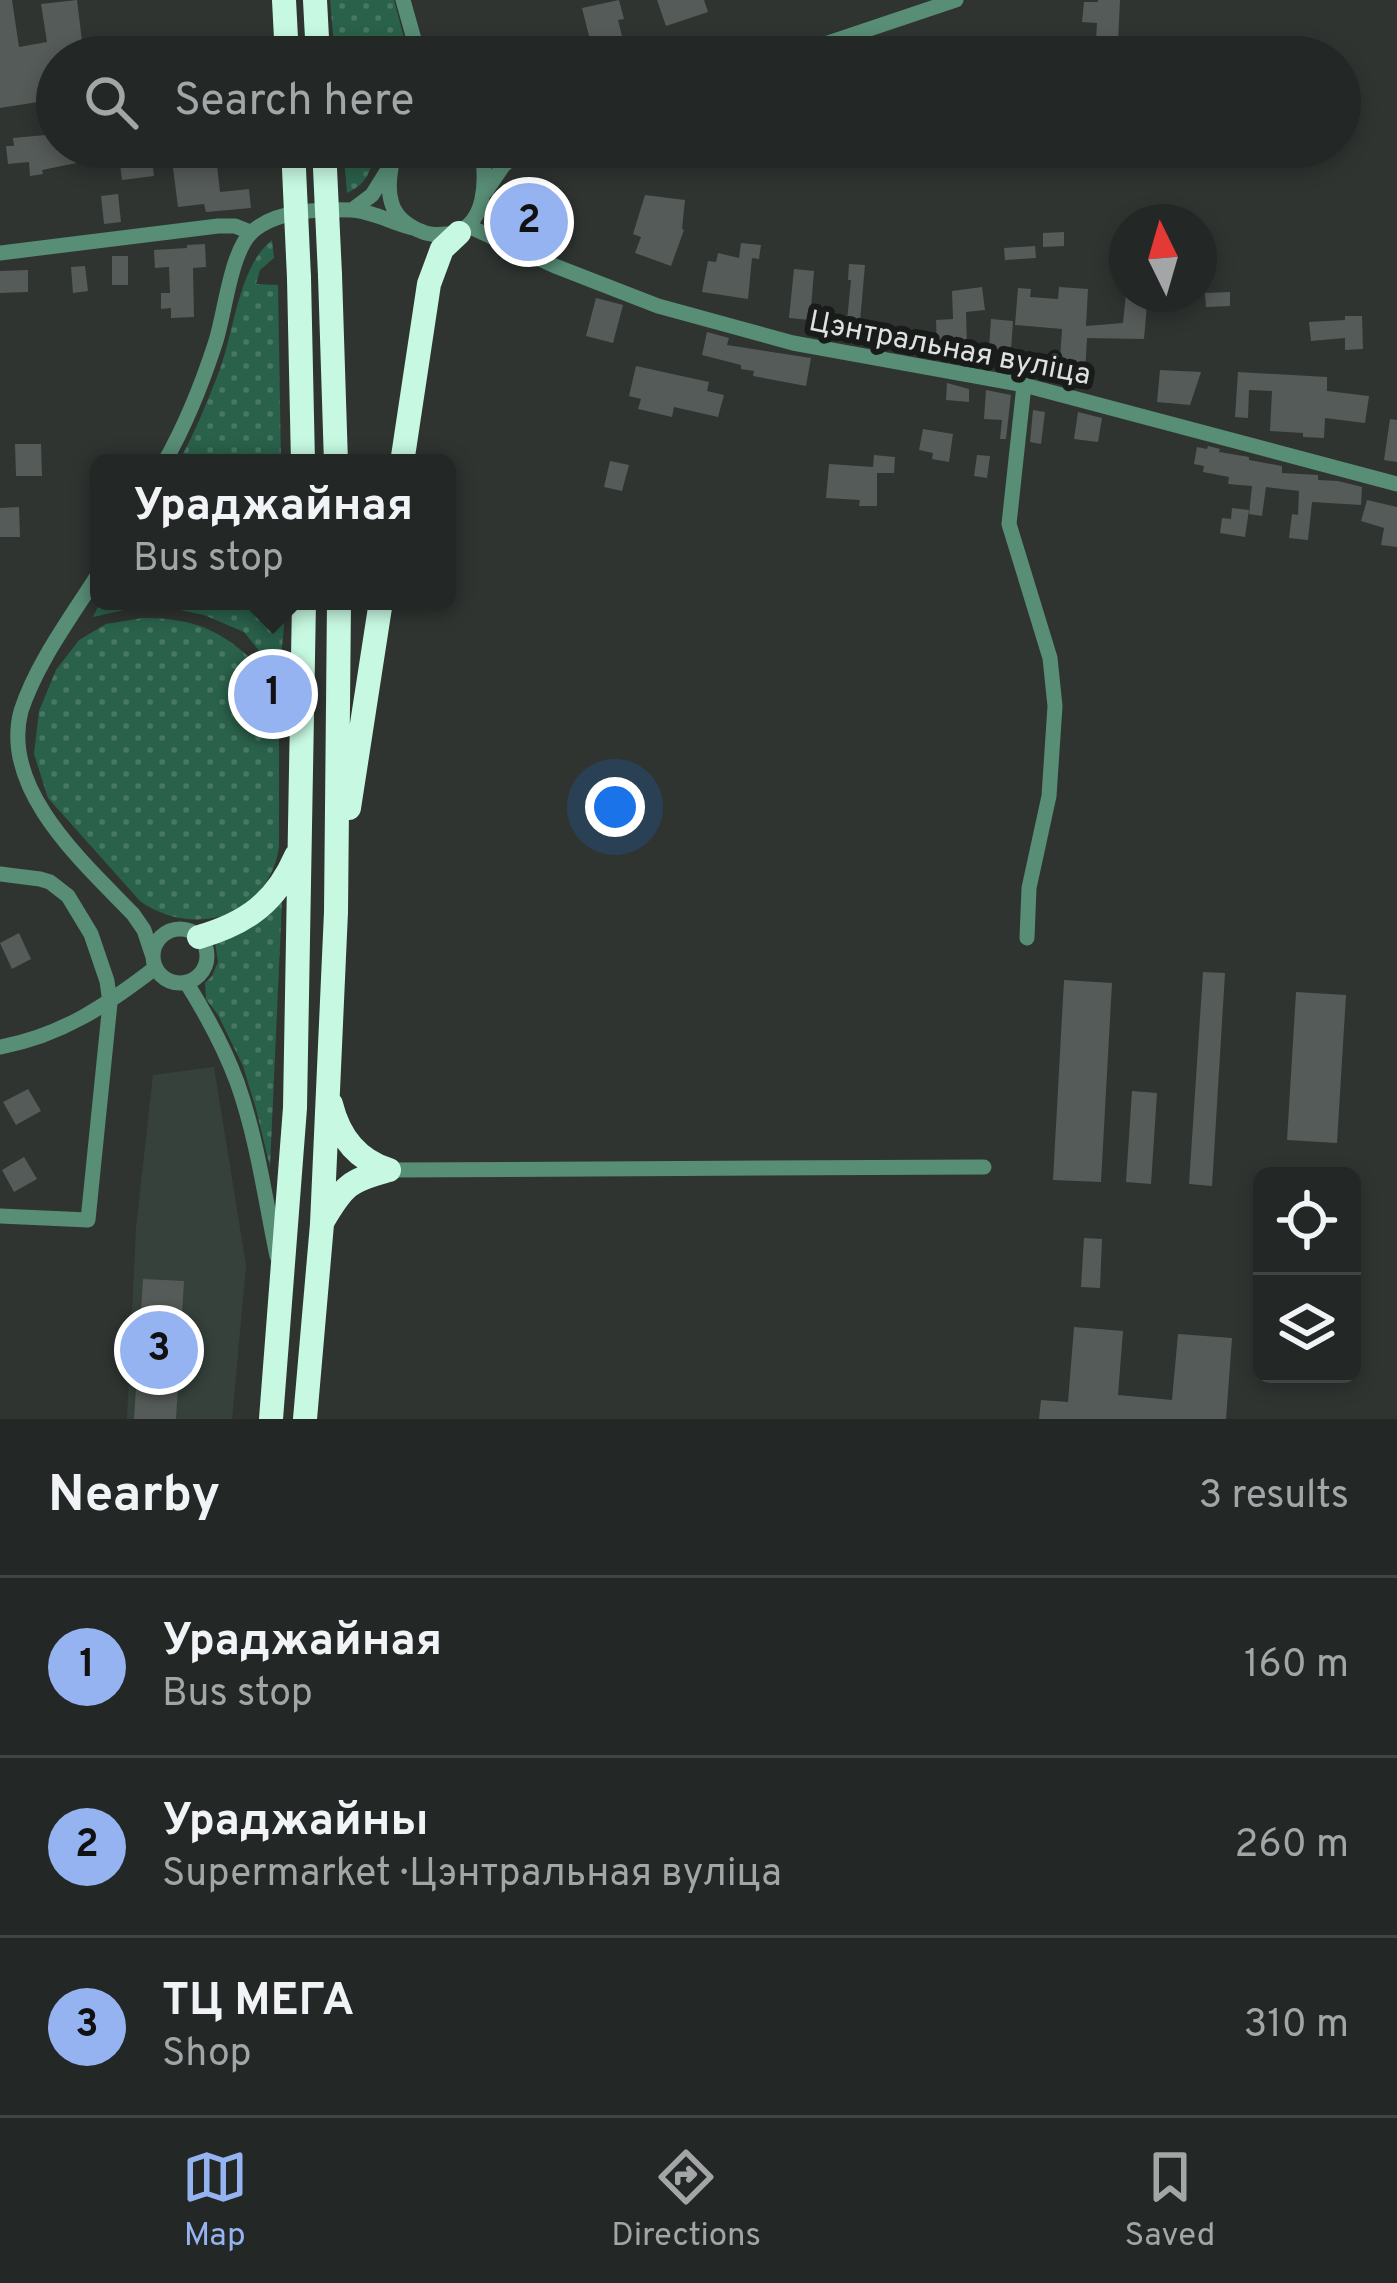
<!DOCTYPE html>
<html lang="en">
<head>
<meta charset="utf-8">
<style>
	:root { --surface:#232725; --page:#2b2f2d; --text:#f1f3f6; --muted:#a3a5a7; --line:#404442; --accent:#95b2f1 }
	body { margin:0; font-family:Overpass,sans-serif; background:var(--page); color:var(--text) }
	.controls { position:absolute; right:36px; bottom:36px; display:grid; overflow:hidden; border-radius:18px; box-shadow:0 6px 18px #0003 }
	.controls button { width:108px; height:108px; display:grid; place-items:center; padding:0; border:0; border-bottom:3px solid var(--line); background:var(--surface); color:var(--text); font:60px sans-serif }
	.compass { position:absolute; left:1109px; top:204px; width:108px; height:108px; border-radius:50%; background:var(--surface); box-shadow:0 6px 18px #0003; rotate:355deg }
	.you { position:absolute; left:615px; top:807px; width:42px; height:42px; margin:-30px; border:9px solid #fff; border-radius:50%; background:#1a73e8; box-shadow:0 0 0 18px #1a73e833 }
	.badge { display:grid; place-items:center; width:78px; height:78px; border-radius:50%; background:var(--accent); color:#111; font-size:39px; font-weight:700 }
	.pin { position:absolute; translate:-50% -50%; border:6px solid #fff; box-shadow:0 3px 12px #0006 }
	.popup { position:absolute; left:90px; top:454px; width:366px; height:156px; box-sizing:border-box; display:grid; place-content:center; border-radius:18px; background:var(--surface); filter:drop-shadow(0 3px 9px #0005); font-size:39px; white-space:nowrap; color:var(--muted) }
	.popup b { font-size:45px; color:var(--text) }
	.popup::after { content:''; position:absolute; left:50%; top:100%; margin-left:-24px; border:24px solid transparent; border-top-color:var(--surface) }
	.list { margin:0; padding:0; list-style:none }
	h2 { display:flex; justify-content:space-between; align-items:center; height:156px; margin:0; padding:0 48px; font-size:51px }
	h2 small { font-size:39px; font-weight:400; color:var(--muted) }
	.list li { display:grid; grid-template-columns:78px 1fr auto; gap:36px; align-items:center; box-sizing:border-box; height:180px; padding:0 48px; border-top:3px solid var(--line) }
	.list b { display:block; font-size:45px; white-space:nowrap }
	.list p { margin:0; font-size:39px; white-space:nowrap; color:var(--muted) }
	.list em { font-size:39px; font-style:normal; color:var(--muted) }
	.icon { flex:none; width:66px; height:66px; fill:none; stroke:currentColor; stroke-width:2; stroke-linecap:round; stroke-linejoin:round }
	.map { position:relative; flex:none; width:1397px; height:1419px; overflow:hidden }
	.search { position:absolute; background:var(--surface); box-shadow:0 6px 18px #0003; left:36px; right:36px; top:36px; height:132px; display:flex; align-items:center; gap:30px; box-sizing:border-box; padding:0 42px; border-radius:66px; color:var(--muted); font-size:45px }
	.sheet { height:696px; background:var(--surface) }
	nav { display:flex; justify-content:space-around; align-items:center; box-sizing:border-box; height:168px; border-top:3px solid var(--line); background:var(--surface); font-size:33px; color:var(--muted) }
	nav a { display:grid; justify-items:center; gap:6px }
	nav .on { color:var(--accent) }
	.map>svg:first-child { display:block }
</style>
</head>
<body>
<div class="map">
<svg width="1397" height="1419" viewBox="0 0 1397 1419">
	<defs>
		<pattern id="grass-dots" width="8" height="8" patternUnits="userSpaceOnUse" patternTransform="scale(3)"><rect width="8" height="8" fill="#2a614b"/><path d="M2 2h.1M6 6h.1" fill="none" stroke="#487764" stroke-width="1.8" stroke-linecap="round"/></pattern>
	</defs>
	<rect width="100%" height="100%" fill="#2f3431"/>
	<path fill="#36413c" d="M214,1067L246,1265L232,1419H127L136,1228L153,1075Z"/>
	<path fill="url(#grass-dots)" d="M330,0H394L409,57H335Z
		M343,147H376C371,169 369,183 347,193Z
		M272,240L274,258L260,270L256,284L278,285L281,463H178C195,433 208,400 220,369C234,331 239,266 272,240Z
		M101,601H284V627L279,676L244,632L204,615L151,604L93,617Z
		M143,618C196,618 223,631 261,668L262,705L279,721V847C269,915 195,940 140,901L48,798L34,754L39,711L56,670L79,640L106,624Z
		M282,901L270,1167L256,1109L243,1066L218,1015L206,999L205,983L212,976L218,962L215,942Z"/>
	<path fill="#555b58" d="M0,0H12L19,47L47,42L41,4L77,0L84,57H57V99L0,108Z
		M619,0L624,19L618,20L623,40L592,48L582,8Z
		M657,0H704L708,12L666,26Z
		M1098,0H1120L1118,42L1096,41L1097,23L1082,22L1084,2H1098Z
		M57,134V147H99L101,158L42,170L43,174L30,176L29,162L8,164L6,146H14L13,138Z
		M151,152L154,176L122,180L119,156Z
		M217,165L220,192L249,189L251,208L206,212L204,204L178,207L173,168Z
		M118,194L121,222L104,224L101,196Z
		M645,195L685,200L682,229L684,230L671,266L635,253L641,237L633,234Z
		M514,203L551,211L544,241L508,231Z
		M1064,232V246L1043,247V233Z
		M741,243L761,245L759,259L752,258L748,299L702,292L708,261L716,262L718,253L739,258Z
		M205,244L206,267L193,268L194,317L171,318V308L161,309V293H170L169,267L155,268L154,250L187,248V245Z
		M1035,246L1036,258L1005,260L1004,248Z
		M112,256H128V285H112Z
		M849,264L865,265L859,333L846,331L851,280H848Z
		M85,266L88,291L73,293L71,267Z
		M794,269L814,271L810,320L789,318Z
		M28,270V292L0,293V271Z
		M982,287L985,310L966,312L967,348L937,350L936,320L953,319L952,291Z
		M1059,287L1088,289L1086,326L1123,323L1126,294H1148L1144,339L1087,338L1085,375L1059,373L1062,329L1015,325L1018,288L1031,289L1030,297L1058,299Z
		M1230,292V306L1206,307L1205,293Z
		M596,298L623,305L613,343L586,336Z
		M1345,316H1362L1363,349L1345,350V338L1311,341L1309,322L1345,320Z
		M991,319L1013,321L1011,350L989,349Z
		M707,332L729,338L727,345L811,358L806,386L753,376L754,371L741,369V365L702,355Z
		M636,366L709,382L707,391L724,395L718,417L674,407L672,417L638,409L641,399L629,396Z
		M1160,370L1201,372L1190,405L1157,402Z
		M1238,372L1327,377V391L1369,396L1365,423L1325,418L1324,438L1303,437V433L1270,431L1272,391L1249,390L1248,418L1235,417Z
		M947,383L969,389V402L946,400Z
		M986,390L1011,395L1006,439H1000L1002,420L984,419Z
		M1033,410L1045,412L1041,444L1030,442Z
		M1078,412L1102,418L1098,442L1074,439Z
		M1390,419L1397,420V462L1384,460Z
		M923,429L953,434L949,462L932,459L933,453L919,450Z
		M15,444H41L42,476H16Z
		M1208,446L1220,449L1219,452L1249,457V460L1282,466V473L1318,475V480L1338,481L1362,487L1361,505L1312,502L1308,540L1289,538L1292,514L1298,515L1299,491L1266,487L1262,516L1249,514L1252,486L1228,484L1229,477L1203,472L1204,466L1194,464L1197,447L1207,449Z
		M874,455L895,457L894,473H877V506H859L860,500L826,498L829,464L873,467Z
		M977,455L990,456L987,478L974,476Z
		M610,461L629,465L622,491L604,487Z
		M1367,500L1397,507V547L1381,545L1384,528L1361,521Z
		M19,507L20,537H0V508Z
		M1232,508L1249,510L1245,537L1220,533L1222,518L1231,519Z
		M19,933L31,959L12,969L0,943Z
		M1203,972L1225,973L1212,1186L1189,1184Z
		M1064,980L1112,983L1101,1182L1053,1180Z
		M1296,992L1346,995L1337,1143L1287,1140Z
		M28,1089L41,1111L16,1125L3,1102Z
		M1132,1091L1157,1093L1151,1184L1126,1182Z
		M24,1157L37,1179L14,1192L2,1170Z
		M1084,1238L1102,1239L1100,1288L1081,1287Z
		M143,1279L184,1281L176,1419H134Z
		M1074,1327L1123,1331L1118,1395L1172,1400L1178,1334L1232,1338L1226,1419H1039L1041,1400L1068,1402Z"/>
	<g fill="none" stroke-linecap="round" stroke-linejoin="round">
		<path stroke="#588d76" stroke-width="15" d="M403,0L419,57
			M786,57L956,0
			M396,147C391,164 386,187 392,204C396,217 407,225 418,230C428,235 436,235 447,234C488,230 487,178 481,147
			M486,191L503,166L524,147
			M352,210L372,195L387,171
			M468,226L555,266L658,306L793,343L1024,385L1397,484
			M0,253L218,226H235L250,232
			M1024,385L1009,524L1050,658L1055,706L1049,796L1029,888L1027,938
			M164,463C185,426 202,384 215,344C225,315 230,251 253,231C277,210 320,209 351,210C372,211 392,223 413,228
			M99,573C72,616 37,662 21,711C0,790 85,864 133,914L144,930L153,957
			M0,874L40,879L50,882L68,896L91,934L107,981L110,1003L88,1220L0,1216
			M153 956a27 27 0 1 1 54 0a27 27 0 1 1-54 0Z
			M186,982C206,1014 224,1047 237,1082C257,1138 265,1198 277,1256
			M0,1047C61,1036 107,1005 155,968
			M389,1170L984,1167"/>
		<path stroke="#c7f9e2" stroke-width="24" d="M284,0L287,57
			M315,0L318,57
			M330,275L336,463
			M299,278L303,463
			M402,463L429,284L442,249L459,233
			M349,808L381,601
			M199,937C247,923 276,902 296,856
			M331,1104C339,1137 357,1160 389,1170
			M323,1221C344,1185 349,1181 389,1170
			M271,1419L295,1108L304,601
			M305,1419L322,1224L336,912L339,601"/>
		<path stroke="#c7f9e2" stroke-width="24" d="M293,147L299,278
			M324,147L330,275"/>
	</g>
	<g text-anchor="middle" stroke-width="12" stroke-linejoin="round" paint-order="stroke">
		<g font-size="30" fill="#dee1df" stroke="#181b1a">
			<text transform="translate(950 347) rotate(11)" y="10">Цэнтральная вуліца</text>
		</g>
	</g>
</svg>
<div class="controls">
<button><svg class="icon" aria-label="locate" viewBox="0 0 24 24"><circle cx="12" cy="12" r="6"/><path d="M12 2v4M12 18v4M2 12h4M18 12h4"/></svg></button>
<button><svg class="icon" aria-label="layers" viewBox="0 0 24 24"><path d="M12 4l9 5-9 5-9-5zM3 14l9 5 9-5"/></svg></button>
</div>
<svg class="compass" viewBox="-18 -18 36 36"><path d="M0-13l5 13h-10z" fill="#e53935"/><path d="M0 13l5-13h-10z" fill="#a3a5a7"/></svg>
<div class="you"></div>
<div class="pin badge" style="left:273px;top:694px">1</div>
<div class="popup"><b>Ураджайная</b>Bus stop</div>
<div class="pin badge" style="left:529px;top:222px">2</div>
<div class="pin badge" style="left:159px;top:1350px">3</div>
<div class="search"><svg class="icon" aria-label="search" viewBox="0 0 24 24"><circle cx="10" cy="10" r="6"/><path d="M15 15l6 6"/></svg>Search here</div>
</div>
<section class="sheet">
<h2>Nearby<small>3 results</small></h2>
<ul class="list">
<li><span class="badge">1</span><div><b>Ураджайная</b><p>Bus stop</p></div><em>160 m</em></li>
<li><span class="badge">2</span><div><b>Ураджайны</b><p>Supermarket · Цэнтральная вуліца</p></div><em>260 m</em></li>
<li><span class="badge">3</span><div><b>ТЦ МЕГА</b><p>Shop</p></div><em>310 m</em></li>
</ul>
</section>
<nav>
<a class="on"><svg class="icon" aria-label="map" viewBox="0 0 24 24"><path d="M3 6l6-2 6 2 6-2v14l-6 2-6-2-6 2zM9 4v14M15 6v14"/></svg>Map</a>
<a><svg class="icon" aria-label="directions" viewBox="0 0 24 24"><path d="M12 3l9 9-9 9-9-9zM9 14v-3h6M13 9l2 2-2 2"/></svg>Directions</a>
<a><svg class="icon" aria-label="saved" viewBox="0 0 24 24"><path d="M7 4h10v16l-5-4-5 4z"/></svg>Saved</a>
</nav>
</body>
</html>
